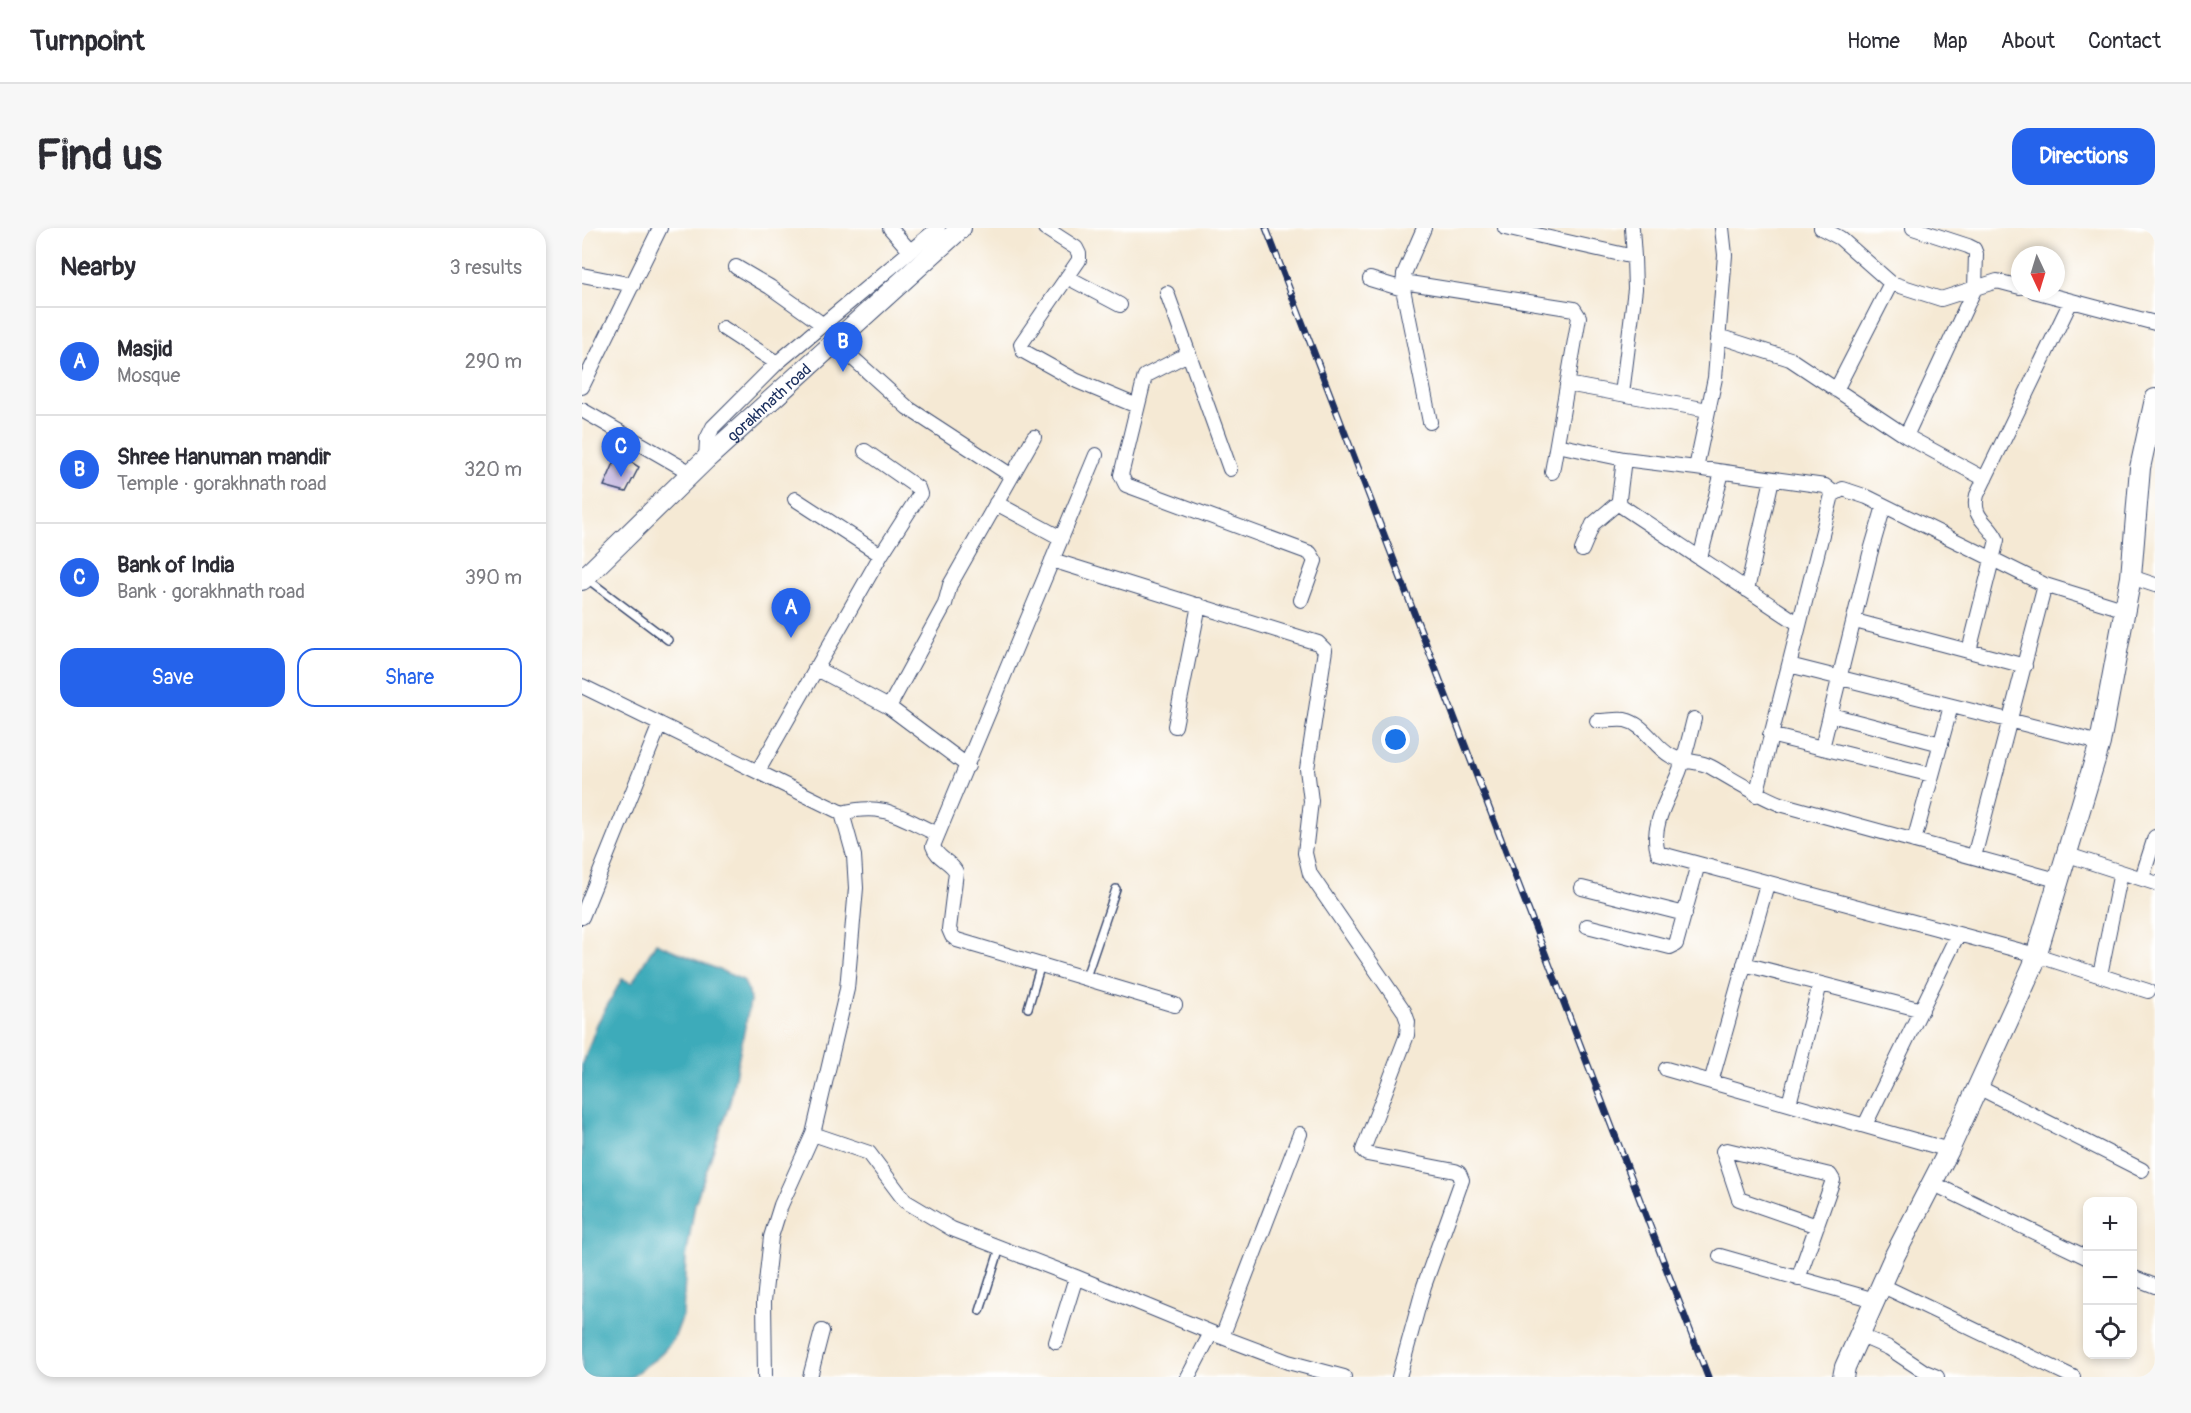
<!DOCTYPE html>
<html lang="en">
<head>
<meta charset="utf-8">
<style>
	:root { --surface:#fff; --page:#f7f7f7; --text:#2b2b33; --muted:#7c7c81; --line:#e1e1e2; --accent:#2563eb }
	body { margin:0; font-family:Pangolin,sans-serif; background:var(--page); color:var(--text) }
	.controls { position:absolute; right:18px; bottom:18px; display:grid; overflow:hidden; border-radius:12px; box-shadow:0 3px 9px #0003 }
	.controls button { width:54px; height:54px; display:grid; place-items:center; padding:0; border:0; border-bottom:2px solid var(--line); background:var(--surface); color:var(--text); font:30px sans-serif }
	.compass { position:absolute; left:1429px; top:18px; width:54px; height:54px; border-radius:50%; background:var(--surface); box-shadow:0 3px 9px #0003; rotate:176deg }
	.you { position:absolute; left:814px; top:512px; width:21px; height:21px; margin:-15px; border:4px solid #fff; border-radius:50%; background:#1a73e8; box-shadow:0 0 0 9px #1a73e833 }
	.badge { display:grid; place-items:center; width:39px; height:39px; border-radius:50%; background:var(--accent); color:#fff; font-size:20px; font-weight:700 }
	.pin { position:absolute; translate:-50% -50px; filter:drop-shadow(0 2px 3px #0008) }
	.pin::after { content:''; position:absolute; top:32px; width:21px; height:18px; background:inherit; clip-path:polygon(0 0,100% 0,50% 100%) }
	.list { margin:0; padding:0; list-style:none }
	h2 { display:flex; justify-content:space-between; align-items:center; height:78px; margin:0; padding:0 24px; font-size:26px }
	h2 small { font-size:20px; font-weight:400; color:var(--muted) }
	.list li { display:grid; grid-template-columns:39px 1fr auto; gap:18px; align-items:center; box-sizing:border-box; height:108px; padding:0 24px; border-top:2px solid var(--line) }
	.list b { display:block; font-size:22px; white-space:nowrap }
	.list p { margin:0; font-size:20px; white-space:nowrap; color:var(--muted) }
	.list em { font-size:20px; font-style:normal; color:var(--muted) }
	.actions { display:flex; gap:12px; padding:18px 24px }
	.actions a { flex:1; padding:14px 0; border:2px solid var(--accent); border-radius:18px; text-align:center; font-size:21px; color:var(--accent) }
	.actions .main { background:var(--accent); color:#fff }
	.icon { flex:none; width:33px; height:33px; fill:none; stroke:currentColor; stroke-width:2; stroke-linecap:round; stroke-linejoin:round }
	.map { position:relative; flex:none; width:1573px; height:1149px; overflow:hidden; border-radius:18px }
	header { display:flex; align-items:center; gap:36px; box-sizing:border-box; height:84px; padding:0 30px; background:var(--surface); border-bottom:2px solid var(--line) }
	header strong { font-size:28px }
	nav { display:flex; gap:33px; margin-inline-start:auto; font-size:21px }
	.intro { display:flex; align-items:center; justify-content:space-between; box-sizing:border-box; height:144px; padding:0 36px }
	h1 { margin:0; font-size:42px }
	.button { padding:15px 27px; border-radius:18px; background:var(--accent); color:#fff; font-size:21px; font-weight:700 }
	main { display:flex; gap:36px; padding:0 36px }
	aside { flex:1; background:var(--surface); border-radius:18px; box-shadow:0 3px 9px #0003 }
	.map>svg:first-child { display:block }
</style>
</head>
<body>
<header>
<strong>Turnpoint</strong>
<nav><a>Home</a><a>Map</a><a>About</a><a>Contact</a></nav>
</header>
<div class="intro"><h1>Find us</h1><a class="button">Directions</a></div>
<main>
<aside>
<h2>Nearby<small>3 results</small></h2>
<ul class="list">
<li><span class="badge">A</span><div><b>Masjid</b><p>Mosque</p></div><em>290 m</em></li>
<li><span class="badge">B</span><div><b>Shree Hanuman mandir</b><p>Temple · gorakhnath road</p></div><em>320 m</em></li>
<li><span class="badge">C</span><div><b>Bank of India</b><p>Bank · gorakhnath road</p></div><em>390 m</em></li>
</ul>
<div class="actions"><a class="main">Save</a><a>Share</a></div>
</aside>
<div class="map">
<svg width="1573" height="1149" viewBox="0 0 1573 1149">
	<rect width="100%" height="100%" fill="#fff"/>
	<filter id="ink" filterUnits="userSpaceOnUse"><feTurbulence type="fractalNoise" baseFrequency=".0167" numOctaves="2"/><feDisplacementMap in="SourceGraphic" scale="12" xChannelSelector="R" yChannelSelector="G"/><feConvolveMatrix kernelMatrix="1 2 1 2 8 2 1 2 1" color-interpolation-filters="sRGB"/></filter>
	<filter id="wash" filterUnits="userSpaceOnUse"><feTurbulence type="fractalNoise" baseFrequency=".008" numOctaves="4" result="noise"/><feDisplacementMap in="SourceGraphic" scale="24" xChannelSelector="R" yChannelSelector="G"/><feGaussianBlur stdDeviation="1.35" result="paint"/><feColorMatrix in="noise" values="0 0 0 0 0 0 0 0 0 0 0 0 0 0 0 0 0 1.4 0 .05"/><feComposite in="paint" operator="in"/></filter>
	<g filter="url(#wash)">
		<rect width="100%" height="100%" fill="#f5e9d4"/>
		<path fill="#3cabba" stroke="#2c6d8c" stroke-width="1.5" d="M74,715L161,752L167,764L168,774L148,874L113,976L104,1030L101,1087L92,1111L75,1130L48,1149H0V838L15,796L40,751L50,755Z"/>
		<g id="blocks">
			<path fill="#b9a9d9" d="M36,226L57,239L44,264L22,258Z"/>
		</g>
	</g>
	<g filter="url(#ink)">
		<use href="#blocks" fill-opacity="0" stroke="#3c4b70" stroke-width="1.5"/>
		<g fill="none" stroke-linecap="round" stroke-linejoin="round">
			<g stroke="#3c4b70" stroke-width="10">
				<path id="lane" d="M4,350L86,412
					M504,749L534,661
					M446,780L459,736
					M398,1083L418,1020"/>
			</g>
			<g stroke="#3c4b70" stroke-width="16">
				<path id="street" d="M308,0L328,23
					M463,0L494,20L497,26V32L439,116L441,123L495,153L555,178
					M842,0L822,46L821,61L848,194
					M923,0L1052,29L1053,61L1040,166
					M1050,0L1052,29
					M1140,0L1143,27L1133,150L1114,240L1243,258L1248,262L1250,267L1207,437L1518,515
					M1239,0L1258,10L1309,55L1359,71L1415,53L1438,59
					M154,39L188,59L240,96
					M0,47L51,57
					M485,49L538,77
					M788,51L821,61
					M821,54L992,81L997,89L970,244
					M1452,63L1573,95
					M585,65L648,241
					M141,100L195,135
					M1136,108L1208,131L1324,208L1403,251
					M264,124L326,180L430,248
					M606,126L563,148L539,247L544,257L728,325L733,333L719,372
					M985,156L1126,182
					M0,159L78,0
					M1254,162L1309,55
					M0,182L111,246
					M1324,208L1393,60L1394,26L1392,21L1386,18L1331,0
					M975,217L1042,231
					M514,227L351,618C355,631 369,633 374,644L367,701L370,708L375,712L593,777
					M124,231L125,211L131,199L195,135L356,0
					M1114,240L1042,231L1037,271L1038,277L1217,396
					M1250,267L1261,261L1285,269L1463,357L1544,382
					M213,271L299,327
					M414,275L479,310
					M1000,322L1011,296L1037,274
					M1118,330L1140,244
					M470,332L736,415L743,422L725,541L729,573L723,625L728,646L822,783L826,794L825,807L781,922L785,926L873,943L877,945L880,952L842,1058L817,1149
					M1549,349L1573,357
					M1165,362L1190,251
					M1273,393L1443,438
					M1387,423L1415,312C1407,294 1389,291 1395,267L1489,73
					M233,440L307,479L386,538
					M0,458L260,585L272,628L274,660L265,761L231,906L199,977L189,1009L182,1073L183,1149
					M307,479L363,376L368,357L452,209
					M1249,487L1359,516
					M1112,491C1107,510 1103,531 1095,549C1085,572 1068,599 1076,625L1454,727L1566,763
					M1015,493C1024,493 1034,491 1043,492C1063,496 1072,519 1089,528C1102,535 1117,532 1129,539C1152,552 1173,566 1198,576L1475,652
					M593,498L617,377
					M1188,507L1350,547
					M1240,520L1288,326L1302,278
					M176,543L299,327L338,266L336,260L283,223
					M1174,567L1207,437
					M260,585C302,574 318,589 355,606
					M1332,613L1369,478
					M1483,626L1573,655
					M1392,629L1463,357
					M1560,650L1573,609
					M1000,660L1103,686
					M0,689L78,496
					M1005,698L1088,719L1094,716L1116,636
					M1162,736L1340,782
					M1518,747L1539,644
					M1084,841L1367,922
					M1129,854L1185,656
					M1396,859L1560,942
					M1207,876L1238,756
					M1283,897L1376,706
					M231,906L287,925L323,973L370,1001L494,1049L640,1109L706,1134L762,1149
					M1350,955L1506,1030
					M1138,1028L1293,1072
					M1550,1049L1573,1058
					M1216,1051L1251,952L1248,947L1145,922L1141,923L1157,971L1235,998
					M1299,1057L1491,1149
					M1277,1107L1307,1120L1343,1144L1355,1149
					M640,1109L718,906
					M474,1114L494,1049
					M228,1149L240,1103
					M606,1149L629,1105"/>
			</g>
			<g stroke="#3c4b70" stroke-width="22">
				<g id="secondary">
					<path id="s1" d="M0,352L124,231L379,0"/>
					<path d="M1261,1149L1263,1139L1313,1027L1367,922L1451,738L1518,515L1549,349L1558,240L1573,171"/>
				</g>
			</g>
			<use href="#lane" stroke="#fff" stroke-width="7"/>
			<use href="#street" stroke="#fff" stroke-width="14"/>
			<use href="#secondary" stroke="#fff" stroke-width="20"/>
			<g stroke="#1b2f5e" stroke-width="7">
				<path id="rail" d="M684,0L1126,1149"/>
			</g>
			<use href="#rail" stroke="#fff" stroke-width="4.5" stroke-dasharray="14" stroke-linecap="butt"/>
		</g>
	</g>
	<g text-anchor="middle" stroke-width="5" stroke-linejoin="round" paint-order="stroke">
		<g font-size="16" fill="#1b2f5e" stroke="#fff">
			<text dy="6" stroke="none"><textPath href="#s1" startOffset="258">gorakhnath road</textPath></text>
		</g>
	</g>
</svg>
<div class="controls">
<button>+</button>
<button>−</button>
<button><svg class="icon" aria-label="locate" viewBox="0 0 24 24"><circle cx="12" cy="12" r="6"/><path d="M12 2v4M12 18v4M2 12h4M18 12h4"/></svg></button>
</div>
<svg class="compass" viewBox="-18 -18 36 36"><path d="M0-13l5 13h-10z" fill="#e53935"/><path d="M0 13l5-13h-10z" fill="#7c7c81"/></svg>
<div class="you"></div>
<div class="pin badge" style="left:209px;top:410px">A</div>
<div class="pin badge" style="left:261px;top:144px">B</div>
<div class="pin badge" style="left:39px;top:249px">C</div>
</div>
</main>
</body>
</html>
